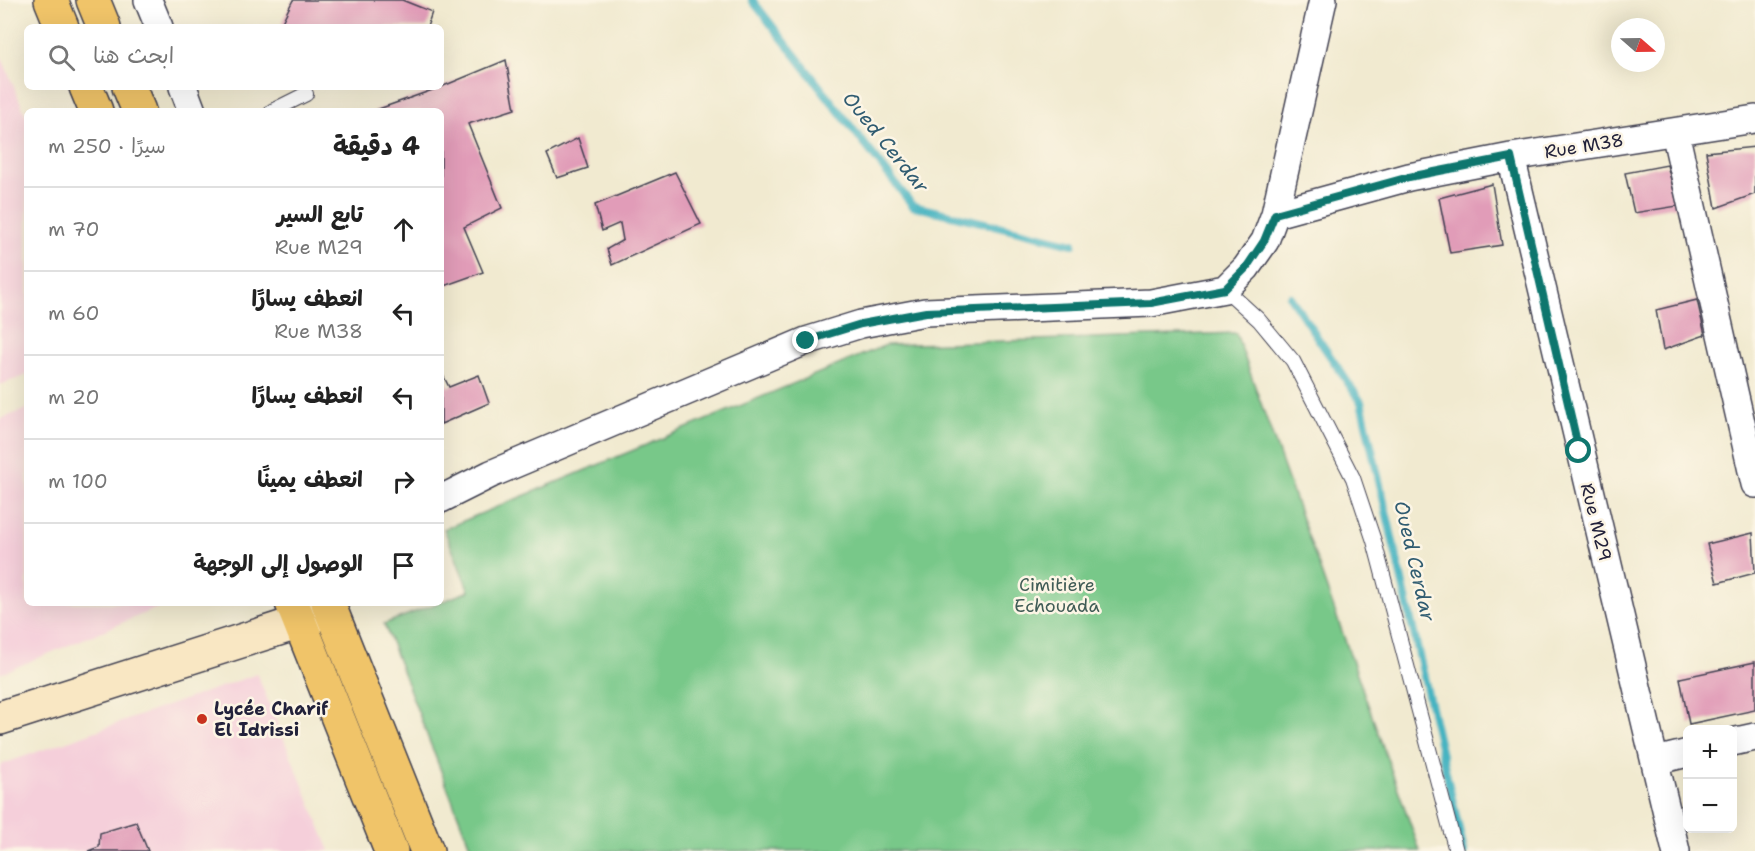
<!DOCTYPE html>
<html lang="ar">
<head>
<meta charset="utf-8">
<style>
	:root { --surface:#fff; --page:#f6f6f6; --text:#222; --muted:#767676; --line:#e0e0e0 }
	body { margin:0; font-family:"Shantell Sans","Playpen Sans Arabic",sans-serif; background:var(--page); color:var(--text); direction:rtl }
	.controls { position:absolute; right:18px; bottom:18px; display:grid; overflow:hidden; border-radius:9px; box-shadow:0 6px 24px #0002 }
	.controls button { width:54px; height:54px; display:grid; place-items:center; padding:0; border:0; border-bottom:2px solid var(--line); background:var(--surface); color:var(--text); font:30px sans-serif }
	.compass { position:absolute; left:1611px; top:18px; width:54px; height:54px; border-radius:50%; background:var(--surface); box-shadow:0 6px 24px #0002; rotate:110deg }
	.stop { position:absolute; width:18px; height:18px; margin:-14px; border:4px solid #0f766e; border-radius:50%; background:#fff }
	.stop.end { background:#0f766e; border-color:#fff; box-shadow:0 2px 6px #0008 }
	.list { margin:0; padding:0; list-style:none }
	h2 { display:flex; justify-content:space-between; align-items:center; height:78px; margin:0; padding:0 24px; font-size:26px }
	h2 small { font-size:20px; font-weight:400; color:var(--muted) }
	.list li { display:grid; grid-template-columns:39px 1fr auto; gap:18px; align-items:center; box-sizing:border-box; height:84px; padding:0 24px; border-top:2px solid var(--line) }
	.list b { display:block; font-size:22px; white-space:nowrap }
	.list p { margin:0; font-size:20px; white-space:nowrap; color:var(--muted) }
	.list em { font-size:20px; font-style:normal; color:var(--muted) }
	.icon { flex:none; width:33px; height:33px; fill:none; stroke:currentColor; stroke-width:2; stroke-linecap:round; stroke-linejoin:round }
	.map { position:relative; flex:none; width:1755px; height:851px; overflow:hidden; direction:ltr }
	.search { position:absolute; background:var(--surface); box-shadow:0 6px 24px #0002; left:24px; top:24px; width:420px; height:66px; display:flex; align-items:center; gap:15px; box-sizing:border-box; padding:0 21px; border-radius:9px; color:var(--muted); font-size:22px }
	.panel { position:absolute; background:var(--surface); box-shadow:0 6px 24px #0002; left:24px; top:108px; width:420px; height:498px; border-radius:9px; direction:rtl }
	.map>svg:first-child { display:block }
</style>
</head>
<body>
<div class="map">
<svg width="1755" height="851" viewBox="0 0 1755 851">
	<rect width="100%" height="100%" fill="#fcf5e5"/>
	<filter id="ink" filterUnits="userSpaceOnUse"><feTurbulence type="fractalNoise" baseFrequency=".0167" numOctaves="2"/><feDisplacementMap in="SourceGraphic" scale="12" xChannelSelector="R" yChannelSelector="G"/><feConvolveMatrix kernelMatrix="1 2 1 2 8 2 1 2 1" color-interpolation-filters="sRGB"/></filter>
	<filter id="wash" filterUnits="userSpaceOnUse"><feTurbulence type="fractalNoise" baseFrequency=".008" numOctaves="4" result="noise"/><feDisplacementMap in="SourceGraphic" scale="24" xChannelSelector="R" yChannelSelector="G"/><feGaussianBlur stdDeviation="1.35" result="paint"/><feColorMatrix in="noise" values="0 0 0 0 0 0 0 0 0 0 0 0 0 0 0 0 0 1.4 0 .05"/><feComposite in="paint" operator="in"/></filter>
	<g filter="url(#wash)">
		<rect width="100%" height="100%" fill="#f1ead0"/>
		<path fill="#f5cfda" d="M0,53L27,118V375L0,385Z
			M27,409V603H169L0,674V419Z
			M257,674L330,851H0V765Z"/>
		<path fill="#78c889" stroke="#4d7562" stroke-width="1.5" d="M1236,333L1420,851H472L384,624L469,591L444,529L886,345Z"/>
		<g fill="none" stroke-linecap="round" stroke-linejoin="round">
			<path stroke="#46b4c1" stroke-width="8" d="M752,0L913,206L1073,244
				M1290,297L1361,402L1464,851"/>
		</g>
		<g id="blocks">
			<path fill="#e19cb8" d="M293,0H402L432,12L427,27H282L283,20Z
				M506,60L515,109L468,124L502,208L464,227L483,272L441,287V111H373L441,87Z
				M578,138L588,168L557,178L547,154Z
				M1755,147V194L1716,208L1706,152Z
				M1667,165L1678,206L1634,213L1625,173Z
				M675,172L701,224L612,265L607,249L623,240L620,223L602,231L595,205Z
				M1492,184L1502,245L1450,253L1439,198Z
				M1697,300L1705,335L1663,350L1656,310Z
				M441,371L449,387L479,375L489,403L441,424Z
				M1753,533L1755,573L1717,583L1707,544Z
				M1755,662V710L1689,724L1680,678Z
				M136,822L148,851H88L99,847L100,833Z"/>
		</g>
	</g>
	<g filter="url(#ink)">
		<use href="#blocks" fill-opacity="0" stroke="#414051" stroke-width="1.5"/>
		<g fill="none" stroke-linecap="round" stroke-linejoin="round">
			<g stroke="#414051" stroke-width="16">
				<path id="service" d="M272,111L306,94
					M1225,289L1259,320L1293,361L1353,478L1374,541L1456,851"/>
			</g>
			<g stroke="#414051" stroke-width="30">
				<path id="minor" d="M148,0L159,27
					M183,87L192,111
					M1675,132L1755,484
					M1511,157L1676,851
					M1275,214L1409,177L1511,157L1755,119
					M441,499L491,474L806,341L861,324L925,312L1151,303L1225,289L1246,268L1265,241L1275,214L1323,0
					M1732,742L1755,737
					M1655,761L1688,753"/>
			</g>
			<g stroke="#414051" stroke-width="36">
				<path id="secondary" d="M0,718L300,622L325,610"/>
			</g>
			<g stroke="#414051" stroke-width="36">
				<path id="primary" d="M51,0L62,27
					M93,0L104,27
					M86,87L96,111
					M129,87L139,111
					M292,603L391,851
					M328,603L427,851"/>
			</g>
			<use href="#service" stroke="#fff" stroke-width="14"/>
			<use href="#minor" stroke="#fff" stroke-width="27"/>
			<use href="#secondary" stroke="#f9e7c3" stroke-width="33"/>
			<use href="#primary" stroke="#f0c469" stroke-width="33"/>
		</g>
	</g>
	<g fill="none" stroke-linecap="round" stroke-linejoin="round" filter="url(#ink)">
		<path stroke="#0f766e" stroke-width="8" d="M806,341L861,324L926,312L1151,303L1225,289L1246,268L1264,241L1275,214L1409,177L1511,157L1579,451"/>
	</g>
	<circle fill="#c8321e" stroke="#fcf5e5" stroke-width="2" cx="202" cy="719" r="6"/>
	<g text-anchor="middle" stroke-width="5" stroke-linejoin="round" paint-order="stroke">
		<g font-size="18" fill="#22223b" stroke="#fcf5e5">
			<text transform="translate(1584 146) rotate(-9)" y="6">Rue M38</text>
			<text transform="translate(1596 522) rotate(76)" y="6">Rue M29</text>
		</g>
		<g font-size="18" fill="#405c56" stroke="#fcf5e5">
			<text x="1057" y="591">Cimitière<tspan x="1057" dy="21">Echouada</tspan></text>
		</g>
		<g font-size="18" font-weight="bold" fill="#22223b" stroke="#fcf5e5" text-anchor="start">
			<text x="214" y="715">Lycée Charif<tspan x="214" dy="21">El Idrissi</tspan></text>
		</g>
		<g font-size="20" font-style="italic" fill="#305c71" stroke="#fcf5e5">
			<text transform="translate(886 142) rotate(51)" y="7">Oued Cerdar</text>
			<text transform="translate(1415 561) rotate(77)" y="7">Oued Cerdar</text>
		</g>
	</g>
</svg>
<div class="controls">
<button>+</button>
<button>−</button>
</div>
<svg class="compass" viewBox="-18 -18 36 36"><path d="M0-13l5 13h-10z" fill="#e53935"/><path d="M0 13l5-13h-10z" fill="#767676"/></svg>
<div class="stop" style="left:1579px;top:451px"></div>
<div class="stop end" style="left:806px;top:341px"></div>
<div class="search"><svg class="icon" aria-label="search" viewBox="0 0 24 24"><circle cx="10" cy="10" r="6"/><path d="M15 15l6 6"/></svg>ابحث هنا</div>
<section class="panel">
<h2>4 دقيقة<small>سيرًا · 250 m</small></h2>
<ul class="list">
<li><svg class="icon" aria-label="ahead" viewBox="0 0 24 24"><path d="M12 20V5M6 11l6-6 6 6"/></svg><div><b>تابع السير</b><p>Rue M29</p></div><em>70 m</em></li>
<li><svg class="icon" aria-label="left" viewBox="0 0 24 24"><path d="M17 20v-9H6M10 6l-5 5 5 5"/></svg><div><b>انعطف يسارًا</b><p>Rue M38</p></div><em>60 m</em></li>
<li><svg class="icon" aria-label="left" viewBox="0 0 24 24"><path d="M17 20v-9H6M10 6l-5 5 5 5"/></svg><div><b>انعطف يسارًا</b></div><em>20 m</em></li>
<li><svg class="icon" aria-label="right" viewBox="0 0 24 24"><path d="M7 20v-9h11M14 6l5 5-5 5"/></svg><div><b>انعطف يمينًا</b></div><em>100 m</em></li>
<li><svg class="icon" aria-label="arrive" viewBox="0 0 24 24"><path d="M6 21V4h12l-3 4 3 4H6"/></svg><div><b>الوصول إلى الوجهة</b></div></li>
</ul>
</section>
</div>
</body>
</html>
